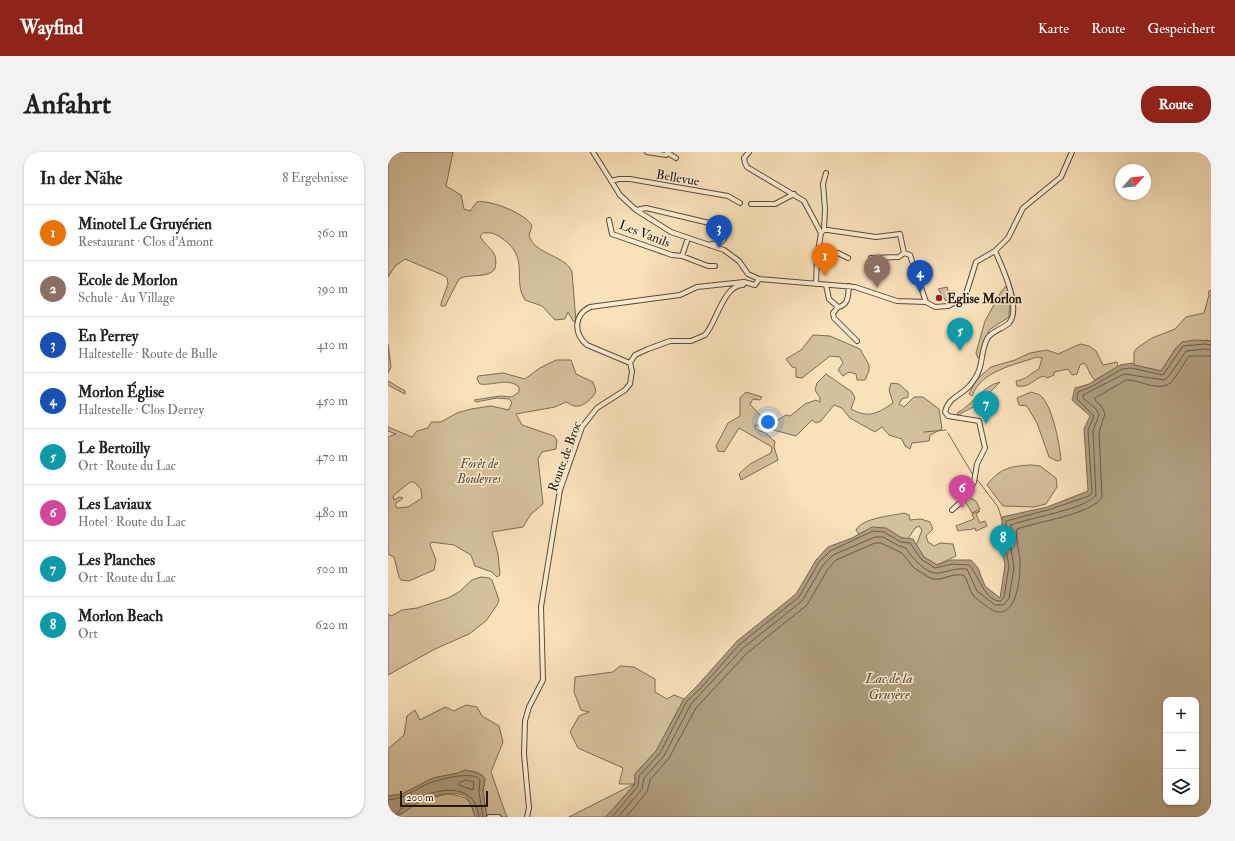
<!DOCTYPE html>
<html lang="de">
<head>
<meta charset="utf-8">
<style>
	:root { --surface:#fff; --page:#f2f2f2; --text:#202124; --muted:#757577; --line:#e0e0e0; --accent:#8f2418 }
	body { margin:0; font-family:"IM FELL Double Pica",serif; background:var(--page); color:var(--text) }
	.controls { position:absolute; right:12px; bottom:12px; display:grid; overflow:hidden; border-radius:8px; box-shadow:0 1px 3px #0004 }
	.controls button { width:36px; height:36px; display:grid; place-items:center; padding:0; border:0; border-bottom:1px solid var(--line); background:var(--surface); color:var(--text); font:20px sans-serif }
	.compass { position:absolute; left:727px; top:12px; width:36px; height:36px; border-radius:50%; background:var(--surface); box-shadow:0 1px 3px #0004; rotate:62deg }
	.scale { position:absolute; left:12px; bottom:10px; width:88px; box-sizing:border-box; padding-left:4px; border:2px solid #24190c; border-top:0; font-size:11px; line-height:14px; white-space:nowrap; color:#24190c; -webkit-text-stroke:3px #fbecd2; paint-order:stroke }
	.you { position:absolute; left:380px; top:270px; width:14px; height:14px; margin:-10px; border:3px solid #fff; border-radius:50%; background:#1a73e8; box-shadow:0 0 0 6px #1a73e833 }
	.badge { display:grid; place-items:center; width:26px; height:26px; border-radius:50%; background:var(--accent); color:#fff; font-size:13px; font-weight:700 }
	.pin { position:absolute; translate:-50% -33px; filter:drop-shadow(0 1px 2px #0008) }
	.pin::after { content:''; position:absolute; top:21px; width:14px; height:12px; background:inherit; clip-path:polygon(0 0,100% 0,50% 100%) }
	.list { margin:0; padding:0; list-style:none }
	h2 { display:flex; justify-content:space-between; align-items:center; height:52px; margin:0; padding:0 16px; font-size:17px }
	h2 small { font-size:13px; font-weight:400; color:var(--muted) }
	.list li { display:grid; grid-template-columns:26px 1fr auto; gap:12px; align-items:center; box-sizing:border-box; height:56px; padding:0 16px; border-top:1px solid var(--line) }
	.list b { display:block; font-size:15px; white-space:nowrap }
	.list p { margin:0; font-size:13px; white-space:nowrap; color:var(--muted) }
	.list em { font-size:13px; font-style:normal; color:var(--muted) }
	.icon { flex:none; width:22px; height:22px; fill:none; stroke:currentColor; stroke-width:2; stroke-linecap:round; stroke-linejoin:round }
	.map { position:relative; flex:none; width:823px; height:665px; overflow:hidden; border-radius:16px }
	header { display:flex; align-items:center; gap:24px; box-sizing:border-box; height:56px; padding:0 20px; background:var(--accent); color:#fff }
	header strong { font-size:19px }
	nav { display:flex; gap:22px; margin-inline-start:auto; font-size:14px }
	.intro { display:flex; align-items:center; justify-content:space-between; box-sizing:border-box; height:96px; padding:0 24px }
	h1 { margin:0; font-size:28px }
	.button { padding:10px 18px; border-radius:16px; background:var(--accent); color:#fff; font-size:14px; font-weight:700 }
	main { display:flex; gap:24px; padding:0 24px }
	aside { flex:1; background:var(--surface); border-radius:16px; box-shadow:0 1px 3px #0004 }
	.map>svg:first-child { display:block }
</style>
</head>
<body>
<header>
<strong>Wayfind</strong>
<nav><a>Karte</a><a>Route</a><a>Gespeichert</a></nav>
</header>
<div class="intro"><h1>Anfahrt</h1><a class="button">Route</a></div>
<main>
<aside>
<h2>In der Nähe<small>8 Ergebnisse</small></h2>
<ul class="list">
<li><span class="badge" style="background:#e8710a">1</span><div><b>Minotel Le Gruyérien</b><p>Restaurant · Clos d'Amont</p></div><em>360 m</em></li>
<li><span class="badge" style="background:#8d6e63">2</span><div><b>Ecole de Morlon</b><p>Schule · Au Village</p></div><em>390 m</em></li>
<li><span class="badge" style="background:#1a4fb4">3</span><div><b>En Perrey</b><p>Haltestelle · Route de Bulle</p></div><em>410 m</em></li>
<li><span class="badge" style="background:#1a4fb4">4</span><div><b>Morlon Église</b><p>Haltestelle · Clos Derrey</p></div><em>450 m</em></li>
<li><span class="badge" style="background:#0f9aa8">5</span><div><b>Le Bertoilly</b><p>Ort · Route du Lac</p></div><em>470 m</em></li>
<li><span class="badge" style="background:#d1479c">6</span><div><b>Les Laviaux</b><p>Hotel · Route du Lac</p></div><em>480 m</em></li>
<li><span class="badge" style="background:#0f9aa8">7</span><div><b>Les Planches</b><p>Ort · Route du Lac</p></div><em>500 m</em></li>
<li><span class="badge" style="background:#0f9aa8">8</span><div><b>Morlon Beach</b><p>Ort</p></div><em>620 m</em></li>
</ul>
</aside>
<div class="map">
<svg width="823" height="665" viewBox="0 0 823 665">
	<rect width="100%" height="100%" fill="#f9e1ba"/>
	<filter id="stains"><feTurbulence type="fractalNoise" baseFrequency=".005" numOctaves="4"/><feColorMatrix values="0 0 0 0 .2 0 0 0 0 .09 0 0 0 0 .02 0 0 0 .5 -.17"/></filter>
	<radialGradient id="worn" r=".72"><stop offset=".6" stop-color="#630" stop-opacity="0"/><stop offset="1" stop-color="#630" stop-opacity=".3"/></radialGradient>
	<path fill="#d5bf9c" stroke="#7c6c54" fill-rule="evenodd" d="M0,0H65L58,34L73,43L76,57L82,59L89,50C101,47 139,62 144,74L141,83C146,103 178,103 184,120L188,170L185,169L180,160L177,167L167,168L154,154L137,148C124,128 142,106 115,87C108,82 104,80 95,81L92,84C99,98 111,97 107,117C100,127 81,121 71,127L57,154H53V151L60,132L59,126L57,124L17,107L7,114L0,125Z
		M618,134C625,144 621,155 621,165L601,178L592,207L590,206L588,201L597,169L613,140Z
		M559,135L562,145L558,149L550,137Z
		M823,138V189L818,188L788,196L773,219L746,213V200L749,196L764,186L787,177L798,165L816,161L821,143L820,140Z
		M425,183L442,184L472,197L481,213V219L477,228H469L468,222L461,220L455,224L450,218L455,211L452,205L442,204L414,226L408,225V216L404,215L398,207L413,198Z
		M0,192L3,215L0,221Z
		M692,192L701,194L708,199L715,213L729,210L730,215L707,228C701,223 701,216 696,211L692,213L689,222L684,223L680,217L666,220V223L659,226L656,224C644,227 643,236 629,234L628,229C640,227 641,222 651,217L654,206L649,205C626,213 593,219 584,244L581,242L588,228L603,215L627,208L642,201L659,198L670,202Z
		M168,208H183L188,222L205,230L208,239C206,245 195,256 187,254C184,254 181,251 178,250L167,255L128,262L134,273L166,284L169,288L168,297L154,300L150,307L155,352L143,362L135,375L104,380L110,402L112,423L109,425L104,420L87,414L83,403L66,393L43,390L42,393L48,408L46,418L21,429L13,428L11,425L6,405L0,402V285L8,282L0,279V275L24,285L29,279L40,276L43,270H53L69,261L83,257L103,254L121,258L124,250L121,247L109,246L88,250L86,248L112,244L124,245L131,240V235C120,225 105,234 92,232L89,227L90,224L115,221L137,227L152,216ZM22,330H26L33,337L34,346L20,355L9,356L7,352L15,346L11,345L6,348L5,344Z
		M438,222L464,240L467,246L463,257C481,267 490,261 505,251L501,238L503,231L511,232L520,240V245L514,247L511,252L516,255L526,245H535L551,257L554,277L542,283L541,289L524,291L522,297L517,294L514,287L501,283L494,275L487,280L462,266L454,256L446,253L433,269L428,271L424,268L408,284L367,273L368,277L379,282L387,290L386,295L390,308L353,328L351,322L362,312L383,301L384,295L351,276L336,300L330,299L328,294L340,271L352,264V246L358,240L374,245L372,248L365,247L362,252L371,262L385,271L398,263L402,264L417,252L428,248L432,250V246L427,238L429,231Z
		M0,229L17,239V242L0,233Z
		M612,230L589,253L570,263L569,261C585,253 594,234 612,230Z
		M643,240C646,241 650,242 652,243C664,252 672,293 673,308L669,309L661,305L649,271L639,254L631,253L629,246Z
		M643,313L652,314L668,326L669,335L658,352L646,355L615,354L599,333C612,316 623,314 643,313Z
		M581,345L588,349L592,357L584,361L577,349Z
		M592,359L588,362L592,371L597,369L599,374L588,379L587,376C580,379 576,377 570,379L568,374L586,367L584,362Z
		M516,361L521,363L522,368L533,367L542,370L545,377L538,384L540,390L546,394L552,391L565,392L568,404L549,413L536,405L528,394L534,378L531,374L527,376L520,387C496,383 499,367 471,382L468,378C474,366 503,364 516,361Z
		M93,425L101,426L104,428L111,448L109,453L98,469L81,482L47,497L0,523V462L3,464L14,458L29,456L60,446L71,440L84,428Z
		M232,514L246,515L267,527V540L279,547L286,543L296,547L268,599L247,622V632L218,665H181L246,632H231L235,616L190,596L182,580L191,564L201,560L193,558L186,540L187,525L225,520Z
		M78,553L89,555L94,564L111,574L115,590L103,620L118,663L120,665H99L95,639L97,627L94,623L88,620L77,618L70,621L45,626L14,642L0,644V597L16,583L19,564L27,558L32,568L57,555L66,559Z
		M59,642C78,644 82,646 87,665H9L34,648Z"/>
	<path fill="#b19d7f" stroke="#796851" fill-rule="evenodd" d="M806,188L823,189V665H218L247,632V622L268,599L296,547L309,534L349,489L408,442L428,408L440,395L464,386L484,375L498,376L514,386L525,387L536,405L549,413L563,408H583L590,416L597,434L612,446L617,413L614,398V365L659,355L700,339L696,277L702,264L684,248L687,236L701,232L732,213L745,211L746,213L773,219L788,196L794,190ZM778,548H808V650H778Z
		M77,618C85,620 92,620 97,627L95,639L99,665H87C85,659 82,646 75,643C66,639 41,644 33,649C21,656 13,665 0,665V644L14,642L45,626L70,621Z"/>
	<g fill="none" stroke-linecap="round" stroke-linejoin="round">
		<path stroke="#6a5b46" stroke-width="1" d="M78,628L86,630L85,638L71,633V631Z
			M0,648C18,647 30,634 47,629C58,626 85,619 92,628L91,639L95,665
			M7,665C9,650 86,613 91,665
			M224,665L250,634L251,624L272,601L299,549L312,537L352,492L411,445L431,410L442,399L485,379L496,380L513,390L522,391L533,407L547,416L564,412L581,413C590,422 597,450 613,449L616,445L621,414L618,397V369L660,358L701,344L704,341L700,278L706,264L689,247L690,240L703,235L734,217L743,216L775,223L795,194L817,192L823,193
			M230,665L254,637L256,626L276,604L303,552L355,496L414,449L435,413L445,403L487,385H495L511,394L518,396C523,405 539,423 550,421C561,420 565,416 579,417L589,439L607,453H616L621,446L626,415L623,397V373C640,366 699,357 708,343L705,279L711,263L709,258L695,246V243L736,222L776,228L781,224L798,199L816,197L823,198
			M238,665L259,640L262,628L281,606L308,556L359,501L419,453L440,417L448,408L487,391H493L514,401L526,416L544,427H552L566,423H576C580,429 581,437 585,443C588,447 593,450 597,453C625,477 632,434 632,414C633,402 627,391 629,377C648,370 705,362 714,345L711,280L717,262L714,255L707,248V246L738,228C752,227 774,243 785,228C791,221 795,212 801,204H823"/>
		<path stroke="#796851" stroke-width="1" d="M536,280L558,278
			M560,281L585,323
			M588,326L610,355L614,368"/>
		<g stroke="#594b38" stroke-width="6">
			<path id="minor" d="M205,0L232,43L248,58L283,80L336,98L351,109L360,122L371,127L467,135L509,149L538,150L547,155L560,154L577,145L588,110L607,99L620,86L635,56L673,25L684,0
				M259,0L278,3L280,0
				M361,0L356,6L357,11L359,15L416,49L433,81L429,105L428,132
				M280,1L288,6
				M223,29L231,27H242L340,44L352,51
				M363,52H387L406,42
				M248,58L258,56L334,74C339,79 338,89 331,91C327,92 325,91 321,93
				M221,68L224,82L284,103L294,104L300,86
				M436,78L437,57L435,32L438,21
				M433,81L436,78H440L488,85L512,82L516,101L522,103L538,150
				M294,104L320,114H327
				M429,105L450,101L460,106
				M483,106L511,105L516,101
				M438,133L441,147L450,155C461,153 460,143 461,134
				M450,155L445,161L446,166L469,189
				M242,211L247,203L260,197L282,189H303L317,183C328,172 335,133 355,133
				M564,358L575,348L586,330L589,312L597,296L591,269L560,264L557,260C560,245 575,243 583,232C597,215 591,204 599,187C603,179 615,177 621,171C634,157 614,114 607,99
				M101,665H111
				M139,665L141,656L136,602L137,569L141,555L155,528L153,455L172,338L194,275L209,256L237,238L242,232L244,219L242,211L199,193C185,181 186,163 202,155L292,143L309,135L356,130L367,133L371,127"/>
		</g>
		<use href="#minor" stroke="#fbecd2" stroke-width="4"/>
	</g>
	<circle fill="#8f2418" stroke="#fbecd2" stroke-width="1.5" cx="551" cy="146" r="4"/>
	<g text-anchor="middle" stroke-width="3" stroke-linejoin="round" paint-order="stroke">
		<g font-size="13" fill="#24190c" stroke="#fbecd2">
			<text transform="translate(290 25) rotate(10)" y="5">Bellevue</text>
			<text transform="translate(257 81) rotate(21)" y="5">Les Vanils</text>
			<text transform="translate(176 304) rotate(-70)" y="5">Route de Broc</text>
		</g>
		<g font-size="13" font-weight="bold" fill="#24190c" stroke="#fbecd2" text-anchor="start">
			<text x="559" y="151">Eglise Morlon</text>
		</g>
		<g font-size="13" font-style="italic" fill="#594b37" stroke="#fbecd2">
			<text x="91" y="316">Forêt de<tspan x="91" dy="15">Bouleyres</tspan></text>
		</g>
		<g font-size="14" font-style="italic" fill="#5c4e3a" stroke="#fbecd2">
			<text x="501" y="531">Lac de la<tspan x="501" dy="16">Gruyère</tspan></text>
		</g>
	</g>
	<rect width="100%" height="100%" filter="url(#stains)"/>
	<rect width="100%" height="100%" fill="url(#worn)"/>
</svg>
<div class="controls">
<button>+</button>
<button>−</button>
<button><svg class="icon" aria-label="layers" viewBox="0 0 24 24"><path d="M12 4l9 5-9 5-9-5zM3 14l9 5 9-5"/></svg></button>
</div>
<svg class="compass" viewBox="-18 -18 36 36"><path d="M0-13l5 13h-10z" fill="#e53935"/><path d="M0 13l5-13h-10z" fill="#757577"/></svg>
<div class="scale">200 m</div>
<div class="you"></div>
<div class="pin badge" style="left:437px;top:124px;background:#e8710a">1</div>
<div class="pin badge" style="left:489px;top:136px;background:#8d6e63">2</div>
<div class="pin badge" style="left:331px;top:96px;background:#1a4fb4">3</div>
<div class="pin badge" style="left:532px;top:141px;background:#1a4fb4">4</div>
<div class="pin badge" style="left:572px;top:199px;background:#0f9aa8">5</div>
<div class="pin badge" style="left:574px;top:356px;background:#d1479c">6</div>
<div class="pin badge" style="left:598px;top:272px;background:#0f9aa8">7</div>
<div class="pin badge" style="left:615px;top:406px;background:#0f9aa8">8</div>
</div>
</main>
</body>
</html>
